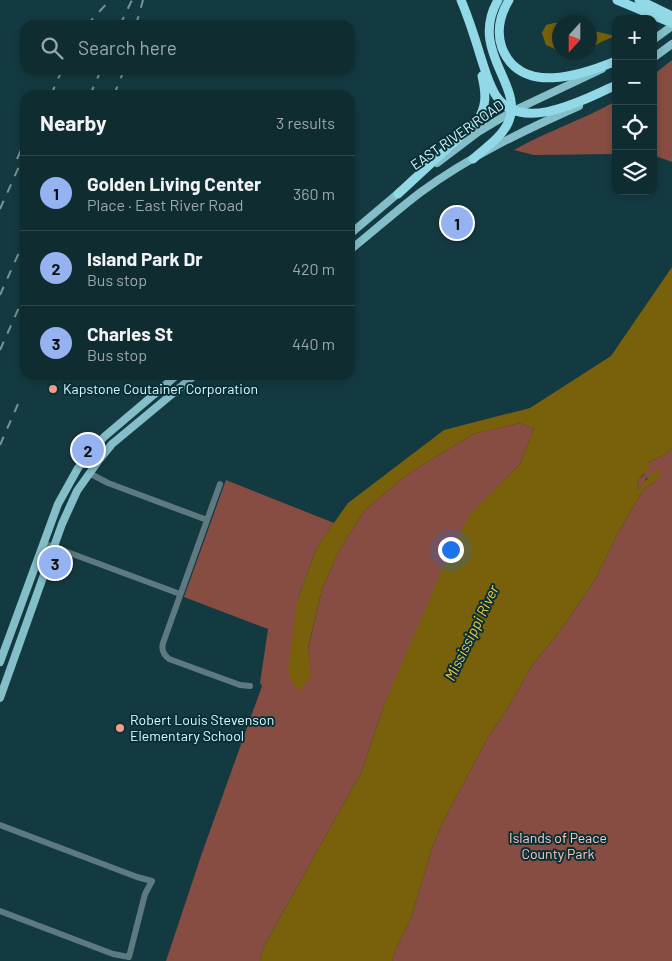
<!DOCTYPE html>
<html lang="en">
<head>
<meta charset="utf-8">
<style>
	:root { --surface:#0f2c31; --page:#1d383d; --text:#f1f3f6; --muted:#9ba7ab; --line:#2f484d; --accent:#95b2f1 }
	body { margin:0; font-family:Barlow,sans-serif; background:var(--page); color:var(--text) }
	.controls { position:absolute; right:15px; top:15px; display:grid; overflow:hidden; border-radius:10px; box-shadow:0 2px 8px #0003 }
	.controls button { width:45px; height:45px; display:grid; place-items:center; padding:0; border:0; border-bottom:1px solid var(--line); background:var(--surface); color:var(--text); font:25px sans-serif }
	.compass { position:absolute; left:552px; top:15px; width:45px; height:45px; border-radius:50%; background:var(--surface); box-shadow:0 2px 8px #0003; rotate:201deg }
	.you { position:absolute; left:450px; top:549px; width:18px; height:18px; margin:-12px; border:4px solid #fff; border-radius:50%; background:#1a73e8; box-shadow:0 0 0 8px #1a73e833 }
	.badge { display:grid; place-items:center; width:32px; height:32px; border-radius:50%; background:var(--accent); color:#111; font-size:16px; font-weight:700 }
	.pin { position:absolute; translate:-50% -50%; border:2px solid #fff; box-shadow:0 1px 5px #0006 }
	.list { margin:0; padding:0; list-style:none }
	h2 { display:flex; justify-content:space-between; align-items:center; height:65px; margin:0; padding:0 20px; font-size:21px }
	h2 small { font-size:16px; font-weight:400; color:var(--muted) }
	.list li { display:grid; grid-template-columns:32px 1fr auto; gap:15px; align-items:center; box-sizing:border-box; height:75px; padding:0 20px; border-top:1px solid var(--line) }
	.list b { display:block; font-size:19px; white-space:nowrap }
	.list p { margin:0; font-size:16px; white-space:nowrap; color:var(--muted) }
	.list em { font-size:16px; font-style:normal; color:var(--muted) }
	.icon { flex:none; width:28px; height:28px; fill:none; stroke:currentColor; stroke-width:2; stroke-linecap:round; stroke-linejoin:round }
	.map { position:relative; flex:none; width:672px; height:961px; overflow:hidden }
	.search { position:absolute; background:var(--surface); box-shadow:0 2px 8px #0003; left:20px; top:20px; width:335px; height:55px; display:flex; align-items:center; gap:12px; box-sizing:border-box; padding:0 18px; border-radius:15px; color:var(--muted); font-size:19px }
	.panel { position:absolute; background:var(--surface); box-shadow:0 2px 8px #0003; left:20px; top:90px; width:335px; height:290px; border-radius:15px }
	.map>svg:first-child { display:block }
</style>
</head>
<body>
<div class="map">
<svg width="672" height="961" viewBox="0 0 672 961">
	<rect width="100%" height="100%" fill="#143a41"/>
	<path fill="#874d42" d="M672,60V162L653,155V75Z
		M616,101V154L534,155L514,150C547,131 583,120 616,101Z
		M520,423L534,429L520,464L471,514L384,705L362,771L263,948L260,961H166L202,853L262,686L260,683L268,629L184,597L226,480L334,523L317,547L297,601L311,676L308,649L322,589L340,549L365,510L408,474L473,434Z
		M672,447V961H392L395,951L411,918L433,845L443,822L487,739L509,706L532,665L557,635L595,580L618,533L642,492L646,487L658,480L646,478L645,483L638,489L637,488L639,479L644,475L647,463L668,453Z"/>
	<path fill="#79610b" d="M554,23H559V51L546,45L542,33L546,25Z
		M590,30L615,36L601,42L590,49Z
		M672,267V447L668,453L647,463L650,468L639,479L637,488L638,489C646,482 648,475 657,470L661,472L658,480L646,487L642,492L618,533L595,580L557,635L532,665L509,706L487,739L443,822L433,845L411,918L395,951L392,961H260L263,948L362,771L384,705L441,572L470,514L520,464L534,429L520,423L473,434L408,474L365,510L340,549L322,589L308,648L311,676L300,690L292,683L288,670L297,601L317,547L348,503L444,430L530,408L611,356Z"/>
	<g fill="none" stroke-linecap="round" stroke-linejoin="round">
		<path stroke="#5e797f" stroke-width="6" d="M89,473L108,483L207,520
			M220,484L163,643C161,650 164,655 169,659L240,685L250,686
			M43,543L180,594
			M0,825L137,877L152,881L145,894L129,957L113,954L0,911"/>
		<path stroke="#83bec9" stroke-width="8" d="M653,40L672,26
			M653,58L672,44
			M437,163L478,132L513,111L602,69
			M350,234L402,190
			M350,250C374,231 397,210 421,192C470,156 525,130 579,106
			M0,662L58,504L78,468L104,437L177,375
			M0,698L62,524L77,491L99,460L112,444L195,375"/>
		<path stroke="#92d9e7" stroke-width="9" d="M461,0C469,19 475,38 481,58C485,70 488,82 495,94C519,135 584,100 616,85
			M509,0C500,15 496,31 502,48C521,96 582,75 616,61
			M617,0L672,23
			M639,0L672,16
			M473,159C485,148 501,138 508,123C526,86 468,52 498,0
			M398,194L477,121C487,107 486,93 482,76"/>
		<path stroke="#73949a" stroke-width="2" stroke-dasharray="9 9" stroke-linecap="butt" d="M87,25L110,0
			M120,25L132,0
			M136,25L143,0
			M51,95L62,70
			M90,95L101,70
			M114,95L124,70
			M17,159L25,141
			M0,209L25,153
			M0,295L25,239
			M0,350L25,294
			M0,445L18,404"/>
	</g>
	<g fill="#f49d8d" stroke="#083036" stroke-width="2">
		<circle cx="53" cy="389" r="5"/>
		<circle cx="120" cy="728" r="5"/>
	</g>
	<g text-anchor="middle" stroke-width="4" stroke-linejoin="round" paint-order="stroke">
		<g font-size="14" fill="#ddf9fe" stroke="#083036">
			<text transform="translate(457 135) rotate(-35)" y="5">EAST RIVER ROAD</text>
		</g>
		<g font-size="14" fill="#ddf9fe" stroke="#083036" text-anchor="start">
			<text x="63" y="394">Kapstone Coutainer Corporation</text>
			<text x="130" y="725">Robert Louis Stevenson<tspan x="130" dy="16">Elementary School</tspan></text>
		</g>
		<g font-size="14" fill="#fec9bf" stroke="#083036">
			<text x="558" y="843">Islands of Peace<tspan x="558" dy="16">County Park</tspan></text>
		</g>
		<g font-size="15" font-style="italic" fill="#f3c941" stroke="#083036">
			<text transform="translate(472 633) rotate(-64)" y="5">Mississippi River</text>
		</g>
	</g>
</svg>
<div class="controls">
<button>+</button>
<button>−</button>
<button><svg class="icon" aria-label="locate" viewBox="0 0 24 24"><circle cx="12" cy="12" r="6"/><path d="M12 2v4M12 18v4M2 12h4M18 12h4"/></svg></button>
<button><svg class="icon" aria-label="layers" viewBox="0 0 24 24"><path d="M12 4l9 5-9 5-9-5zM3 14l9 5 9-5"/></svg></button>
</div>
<svg class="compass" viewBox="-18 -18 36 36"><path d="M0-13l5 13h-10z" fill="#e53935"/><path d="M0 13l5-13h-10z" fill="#9ba7ab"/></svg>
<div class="you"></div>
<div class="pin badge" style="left:457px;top:223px">1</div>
<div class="pin badge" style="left:88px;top:450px">2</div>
<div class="pin badge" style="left:55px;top:563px">3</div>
<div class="search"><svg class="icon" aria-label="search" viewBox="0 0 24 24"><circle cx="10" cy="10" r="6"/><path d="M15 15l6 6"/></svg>Search here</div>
<section class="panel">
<h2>Nearby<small>3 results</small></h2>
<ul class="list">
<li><span class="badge">1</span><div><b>Golden Living Center</b><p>Place · East River Road</p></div><em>360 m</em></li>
<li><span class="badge">2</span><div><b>Island Park Dr</b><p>Bus stop</p></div><em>420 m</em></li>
<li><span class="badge">3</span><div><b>Charles St</b><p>Bus stop</p></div><em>440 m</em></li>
</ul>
</section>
</div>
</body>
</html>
